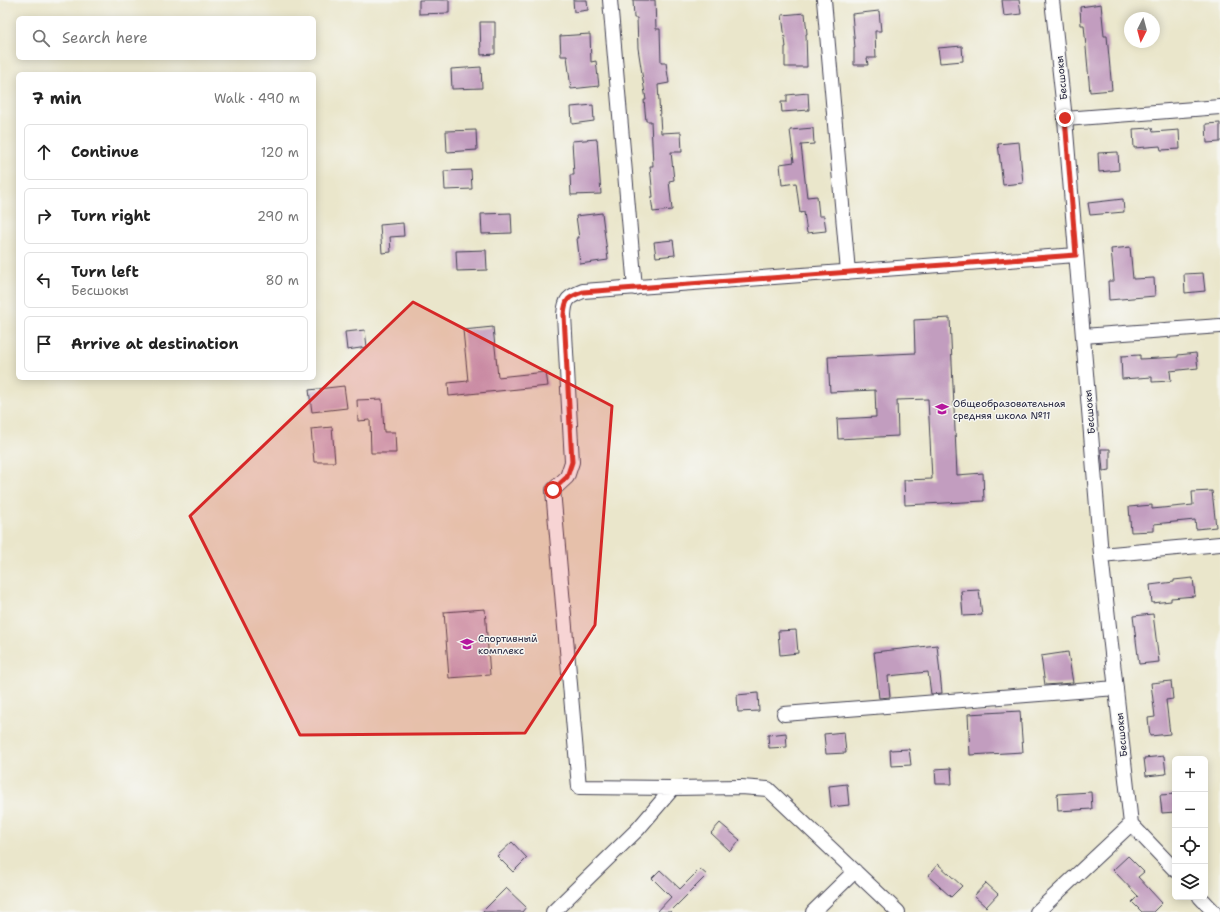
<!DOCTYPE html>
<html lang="en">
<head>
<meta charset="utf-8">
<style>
	:root { --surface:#fff; --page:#f6f6f6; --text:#222; --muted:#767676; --line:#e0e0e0 }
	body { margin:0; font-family:"Shantell Sans",sans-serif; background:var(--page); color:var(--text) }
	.controls { position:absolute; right:12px; bottom:12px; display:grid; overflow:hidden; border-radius:6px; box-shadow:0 2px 10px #0003 }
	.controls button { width:36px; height:36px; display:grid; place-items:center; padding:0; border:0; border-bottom:1px solid var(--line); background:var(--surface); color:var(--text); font:20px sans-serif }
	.compass { position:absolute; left:1124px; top:12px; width:36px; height:36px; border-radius:50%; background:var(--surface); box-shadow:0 2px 10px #0003; rotate:186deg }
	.stop { position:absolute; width:12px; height:12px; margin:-9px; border:3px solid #d93025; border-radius:50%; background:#fff }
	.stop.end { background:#d93025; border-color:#fff; box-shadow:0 1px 4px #0008 }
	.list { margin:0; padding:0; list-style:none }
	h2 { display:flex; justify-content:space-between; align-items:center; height:52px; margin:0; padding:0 16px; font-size:17px }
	h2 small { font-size:13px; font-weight:400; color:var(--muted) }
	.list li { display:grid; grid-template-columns:26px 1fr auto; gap:12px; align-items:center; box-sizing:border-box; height:56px; margin:0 8px 8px; padding:0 8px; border:1px solid var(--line); border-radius:6px }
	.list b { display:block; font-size:15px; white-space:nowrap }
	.list p { margin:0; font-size:13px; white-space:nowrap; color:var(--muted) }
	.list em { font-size:13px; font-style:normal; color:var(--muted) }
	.icon { flex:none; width:22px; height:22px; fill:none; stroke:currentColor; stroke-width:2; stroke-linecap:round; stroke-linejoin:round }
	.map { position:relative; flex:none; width:1220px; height:912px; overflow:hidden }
	.search { position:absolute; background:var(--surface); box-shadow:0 2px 10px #0003; left:16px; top:16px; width:300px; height:44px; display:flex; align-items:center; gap:10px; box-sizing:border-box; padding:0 14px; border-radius:6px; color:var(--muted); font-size:15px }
	.panel { position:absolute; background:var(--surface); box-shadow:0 2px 10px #0003; left:16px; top:72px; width:300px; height:308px; border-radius:6px }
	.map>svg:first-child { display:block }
</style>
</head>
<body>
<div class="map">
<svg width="1220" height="912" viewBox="0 0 1220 912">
	<rect width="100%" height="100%" fill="#f6f6f2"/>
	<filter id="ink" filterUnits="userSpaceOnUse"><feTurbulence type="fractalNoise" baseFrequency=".025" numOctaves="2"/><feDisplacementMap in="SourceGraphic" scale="8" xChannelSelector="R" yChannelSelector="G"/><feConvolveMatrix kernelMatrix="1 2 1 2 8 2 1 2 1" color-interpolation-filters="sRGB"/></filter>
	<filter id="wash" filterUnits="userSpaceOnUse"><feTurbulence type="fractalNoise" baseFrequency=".012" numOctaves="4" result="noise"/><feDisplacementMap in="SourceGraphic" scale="16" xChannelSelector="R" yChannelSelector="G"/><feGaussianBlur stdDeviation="0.9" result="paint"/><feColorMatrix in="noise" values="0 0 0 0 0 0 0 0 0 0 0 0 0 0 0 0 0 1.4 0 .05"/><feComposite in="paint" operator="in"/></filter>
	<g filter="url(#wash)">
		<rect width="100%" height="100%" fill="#eae6cb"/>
		<g id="blocks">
			<path fill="#c29dbf" d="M419,0H449V13L419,14Z
				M573,0H587L588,10L574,12Z
				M633,0H655L656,29H660L661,63H666L669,83L658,85L661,133L681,132L682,152H671L674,180L669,181L672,210L653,212L651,197H653L650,166H653L651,121H646L644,100H646L638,48L637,18H634Z
				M1002,0H1019L1021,14L1004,16Z
				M1101,4L1104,36H1107L1112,90L1090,92L1084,25H1081L1080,7Z
				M879,11L881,31H875L876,58H867L868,65H854V48H855L852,14Z
				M805,13L807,34H806L807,67H785V47H786L782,15Z
				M480,22H495V54L481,55Z
				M590,34L591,62L596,61L599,86L571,89L567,56H561L560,36Z
				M962,46L963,61L940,63L938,48Z
				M481,67L482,88L452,89L451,69Z
				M808,93L809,110L782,112L781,102H787V95Z
				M593,105L594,121L572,124L571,107Z
				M1220,123V142L1207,143L1206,124Z
				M813,128L814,144L801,145L807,197L817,196L819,216H824L826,231L807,233L804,212L800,213L796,183L782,185L780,164L794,162L790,130Z
				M1152,128L1153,132L1179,130L1180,149L1161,150L1160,146L1134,148L1133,129Z
				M476,130L477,150L447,152L446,131Z
				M597,139L601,194L571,195L570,175H574L572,141Z
				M1019,142L1023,183L1003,185L998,144Z
				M1118,152L1119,170L1099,172L1098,153Z
				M471,170L472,189L445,190L444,171Z
				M1123,199L1124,212L1090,215L1088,203Z
				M511,213L512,233L482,234L481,214Z
				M602,213L608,260L580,264L577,238H579L576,216Z
				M403,223L404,236L390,237L391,252L382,253L380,225Z
				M673,240L675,255L656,257L654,242Z
				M1130,247L1133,279L1154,278L1155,296L1109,300L1108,281H1114L1111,249Z
				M486,250L487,270L457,271L456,251Z
				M1203,273L1205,291L1185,293L1184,274Z
				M950,318L957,475L983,473L984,501L905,505L904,480L932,479L928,399L897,400L898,436L838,439L837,419L876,417L875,390L830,392L828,357L915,353L914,320Z
				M493,327L498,377L546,372L548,386L449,396L448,383L468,381L463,330Z
				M365,330L367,347L347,350L345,332Z
				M1196,353L1198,368L1170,371L1171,381L1152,382V377L1122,379L1121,356L1140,355V359L1178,357V355Z
				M344,386L347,408L312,412L309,390Z
				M382,399L384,432H395L396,453H371L370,420L358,421L357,400Z
				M332,427L335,462H314L311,429Z
				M1101,449H1110V470L1103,471Z
				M1212,491L1216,527L1196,529L1195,520L1154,524V531L1131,532L1129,507L1152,505V509L1193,505L1192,492Z
				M1193,578L1195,596L1171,598V601L1152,603L1150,585L1174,582V580Z
				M979,590L982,615L963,616L961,591Z
				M485,609L490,675L449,678L444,612Z
				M1153,614L1159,662L1139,664L1133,616Z
				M796,630L798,653L780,655L778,631Z
				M937,645L942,693L931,694L928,672L888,676L890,697L879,698L874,652Z
				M1068,652L1073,683L1045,685L1041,656Z
				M1171,681L1173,699L1166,700L1170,734L1150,736L1148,718L1155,717L1151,683Z
				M758,693L759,711L738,712L737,695Z
				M1020,711L1023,752L970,755L968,714Z
				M844,732L846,753L826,754L824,734Z
				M786,733L787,747L769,748L768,735Z
				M909,749L911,765L891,766L890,750Z
				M1164,756L1166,774L1146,776L1144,758Z
				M951,768L952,784H936L935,769Z
				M847,784L849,805L831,807L829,786Z
				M1091,792L1092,809L1058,811L1057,794Z
				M1175,794V812L1162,813L1160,795Z
				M720,823L740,840L730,851L711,833Z
				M512,842L527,858L513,872L497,856Z
				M1128,856L1144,872L1138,877L1162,903L1153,912H1142L1132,902L1138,896L1113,870Z
				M938,864L962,886L951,897L928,876Z
				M700,869L707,875L670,912H657L671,897L652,878L660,870L680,889Z
				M986,883L998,894L986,907L974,896Z
				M506,888L526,907L522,912H482Z"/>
		</g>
	</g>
	<g filter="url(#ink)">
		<use href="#blocks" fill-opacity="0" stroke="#403f51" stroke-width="1"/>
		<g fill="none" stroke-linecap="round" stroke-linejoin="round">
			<g stroke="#403f51" stroke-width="16">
				<path id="minor" d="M610,0L635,288
					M824,0L848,272
					M1052,0L1065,119L1101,555L1131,824
					M1065,119L1220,107
					M1083,336L1220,326
					M1101,555L1220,544
					M784,714L1116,688
					M1131,824L1175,870
					M1200,897L1214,912
					M553,912L638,829L673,788
					M813,912L855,871
					M898,912L768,789L741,787L673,788L579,787L553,490L567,477L572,462L564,315C565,299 568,297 583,291L1076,255
					M1037,912L1131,824"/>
			</g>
			<use href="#minor" stroke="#fff" stroke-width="14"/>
		</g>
	</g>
	<g fill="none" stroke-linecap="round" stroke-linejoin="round" filter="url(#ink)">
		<path stroke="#d93025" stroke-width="5" d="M553,490L567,477L572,462L564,315C565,299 568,297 583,292L1076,255L1065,118"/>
	</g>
	<path fill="#d62828" fill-opacity="0.2" stroke="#d62828" stroke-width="3" stroke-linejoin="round" d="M413,302L612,406L595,625L525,733L300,735L190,516Z"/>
	<defs>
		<g id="school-bare" transform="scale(1.08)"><path d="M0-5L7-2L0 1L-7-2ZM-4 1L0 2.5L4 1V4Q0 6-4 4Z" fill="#b5179e" stroke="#f6f6f2" stroke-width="2.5" paint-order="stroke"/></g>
	</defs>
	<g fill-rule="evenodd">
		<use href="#school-bare" x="942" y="409"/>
		<use href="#school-bare" x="467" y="644"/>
	</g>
	<g text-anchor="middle" stroke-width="3" stroke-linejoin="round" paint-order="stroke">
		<g font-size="10" fill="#22223b" stroke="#f6f6f2">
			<text transform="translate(1061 78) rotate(-96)" y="4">Бесшокы</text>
			<text transform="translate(1089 412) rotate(-95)" y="4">Бесшокы</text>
			<text transform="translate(1121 735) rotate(-96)" y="4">Бесшокы</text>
		</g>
		<g font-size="10" fill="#22223b" stroke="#f6f6f2" text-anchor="start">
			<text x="953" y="407">Общеобразовательная<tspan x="953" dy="12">средняя школа №11</tspan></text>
			<text x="478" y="642">Спортивный<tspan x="478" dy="12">комплекс</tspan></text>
		</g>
	</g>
</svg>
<div class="controls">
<button>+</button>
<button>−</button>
<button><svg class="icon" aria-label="locate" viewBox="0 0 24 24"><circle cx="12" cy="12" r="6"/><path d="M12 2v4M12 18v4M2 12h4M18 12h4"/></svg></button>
<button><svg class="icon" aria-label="layers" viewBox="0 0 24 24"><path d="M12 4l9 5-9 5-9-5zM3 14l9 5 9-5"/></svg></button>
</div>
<svg class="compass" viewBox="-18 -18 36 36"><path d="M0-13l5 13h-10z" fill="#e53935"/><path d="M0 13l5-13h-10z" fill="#767676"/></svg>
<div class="stop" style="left:553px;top:490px"></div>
<div class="stop end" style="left:1065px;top:118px"></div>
<div class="search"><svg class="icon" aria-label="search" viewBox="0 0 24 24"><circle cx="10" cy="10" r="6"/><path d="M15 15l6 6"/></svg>Search here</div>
<section class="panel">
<h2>7 min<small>Walk · 490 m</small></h2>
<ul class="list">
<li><svg class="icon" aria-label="ahead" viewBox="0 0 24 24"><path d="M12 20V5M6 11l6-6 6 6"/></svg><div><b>Continue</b></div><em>120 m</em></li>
<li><svg class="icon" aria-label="right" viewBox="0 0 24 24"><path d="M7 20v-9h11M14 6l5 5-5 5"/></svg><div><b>Turn right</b></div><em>290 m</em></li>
<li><svg class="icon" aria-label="left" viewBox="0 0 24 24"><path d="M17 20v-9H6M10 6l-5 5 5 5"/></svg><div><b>Turn left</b><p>Бесшокы</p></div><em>80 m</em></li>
<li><svg class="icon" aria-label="arrive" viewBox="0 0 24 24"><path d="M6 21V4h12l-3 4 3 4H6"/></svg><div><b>Arrive at destination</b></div></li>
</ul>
</section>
</div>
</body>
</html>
